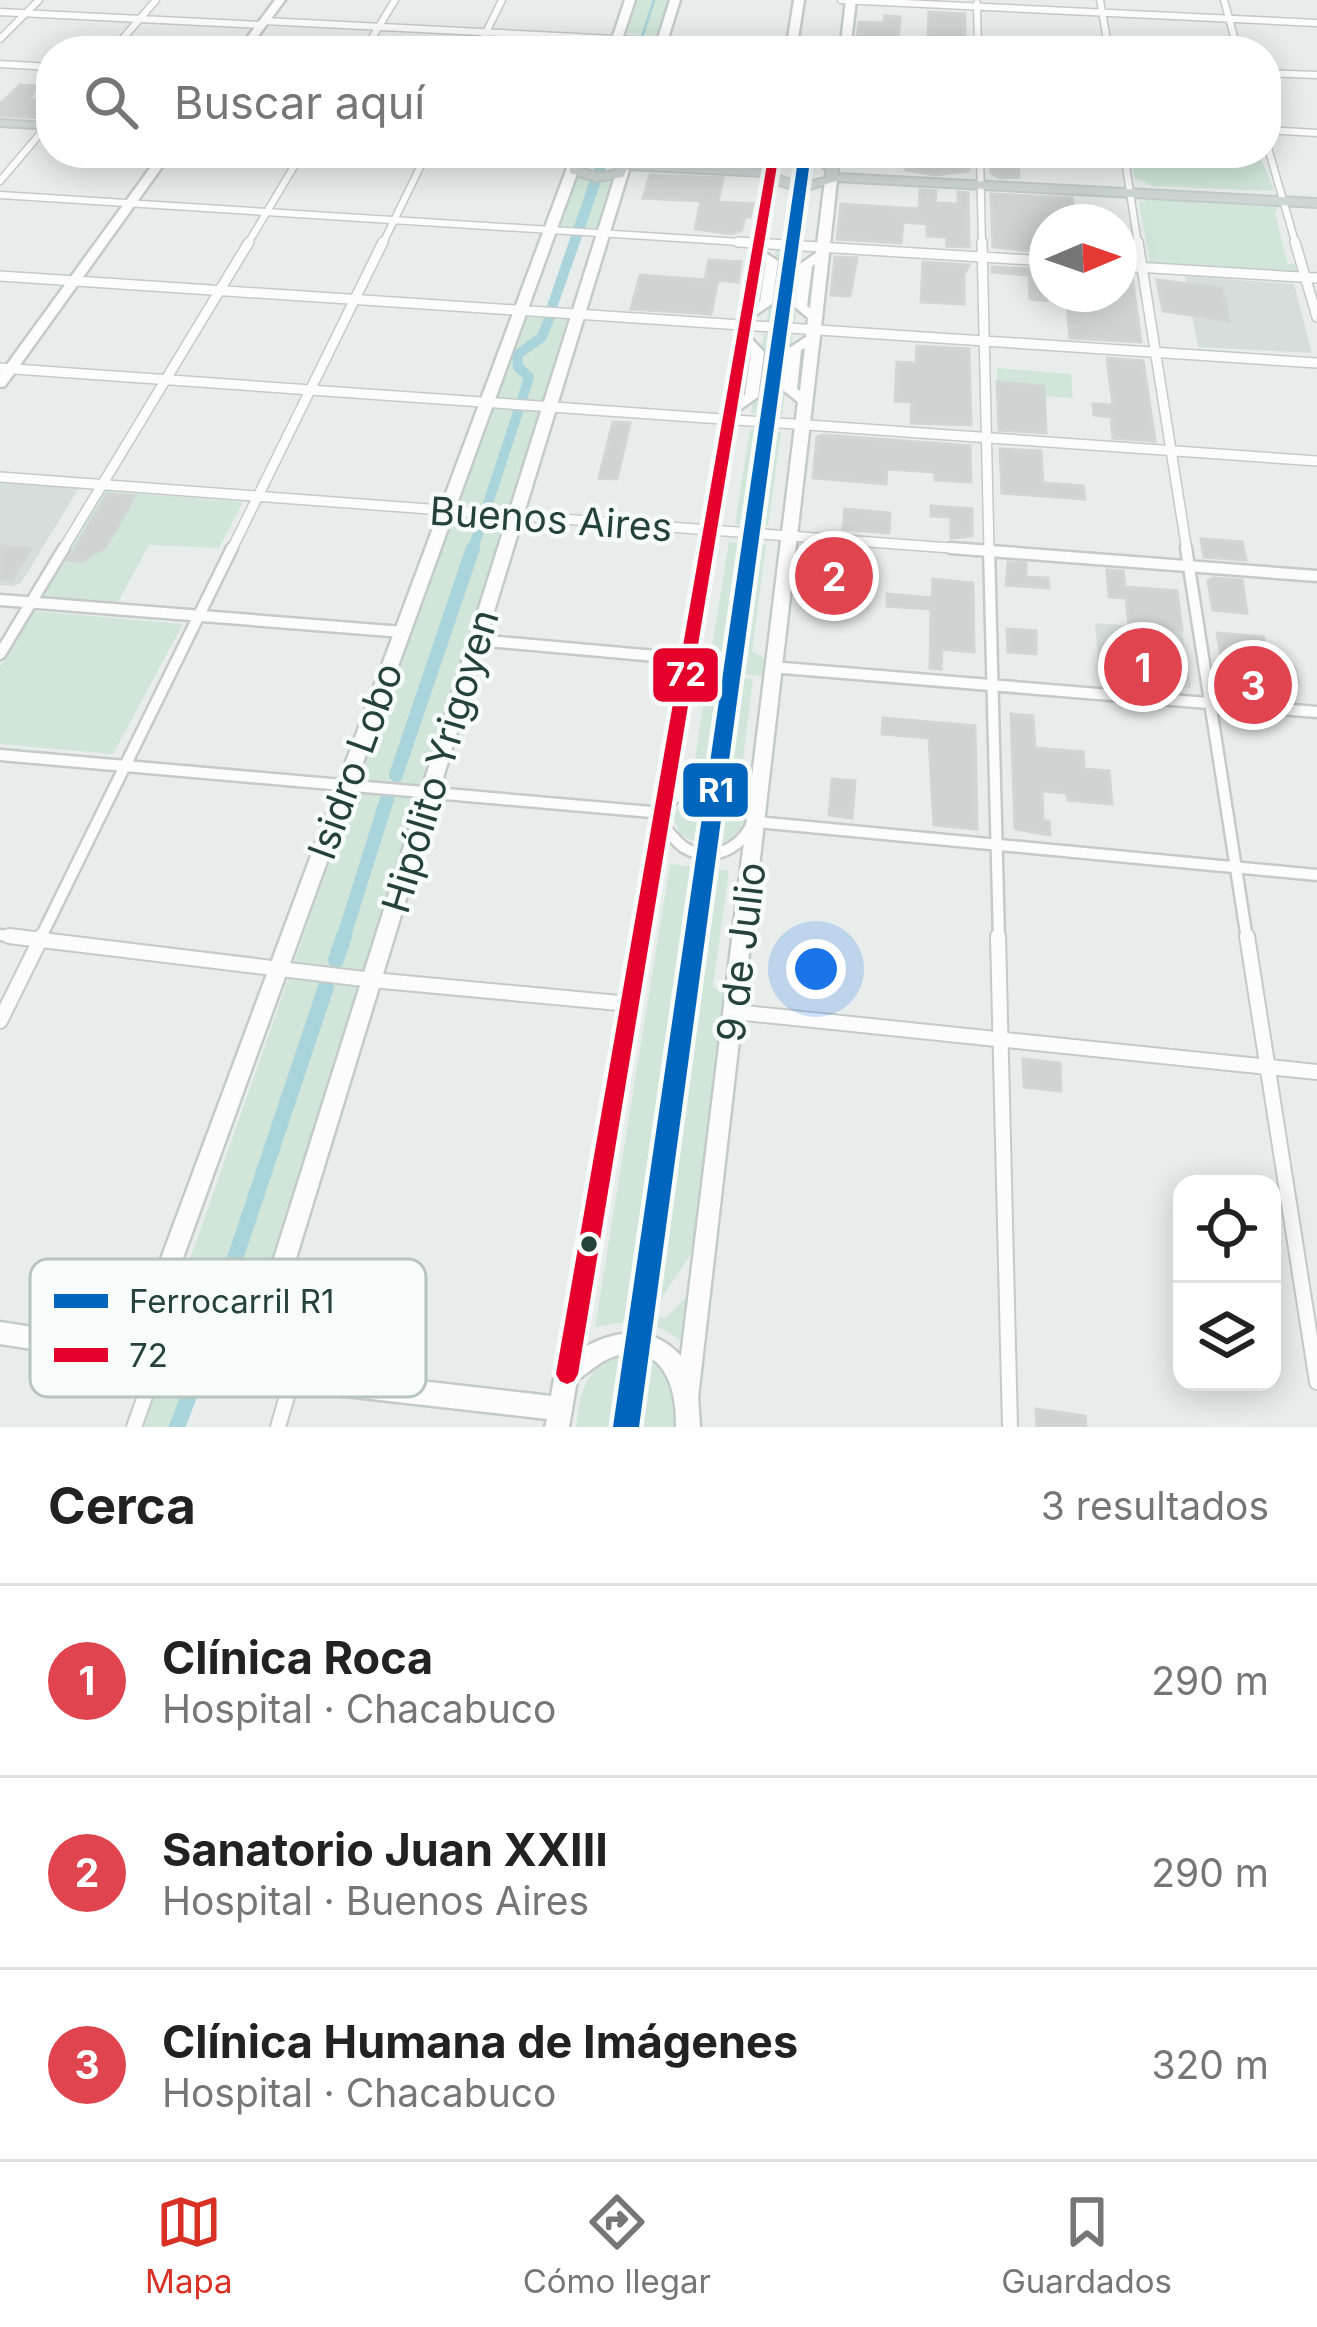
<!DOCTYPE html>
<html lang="es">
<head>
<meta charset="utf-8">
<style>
	:root { --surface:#fff; --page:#f6f6f6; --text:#222; --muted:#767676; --line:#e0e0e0; --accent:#d93025 }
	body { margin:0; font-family:Inter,sans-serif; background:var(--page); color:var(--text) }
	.controls { position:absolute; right:36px; bottom:36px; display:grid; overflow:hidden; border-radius:24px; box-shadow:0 6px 30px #0003 }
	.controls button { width:108px; height:108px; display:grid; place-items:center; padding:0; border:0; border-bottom:3px solid var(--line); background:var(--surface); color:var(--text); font:60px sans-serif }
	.compass { position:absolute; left:1029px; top:204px; width:108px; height:108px; border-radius:50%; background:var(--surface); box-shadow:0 6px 30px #0003; rotate:88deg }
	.you { position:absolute; left:816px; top:969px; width:42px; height:42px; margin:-30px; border:9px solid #fff; border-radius:50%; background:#1a73e8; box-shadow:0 0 0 18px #1a73e833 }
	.badge { display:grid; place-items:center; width:78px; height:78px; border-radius:50%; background:var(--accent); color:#fff; font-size:39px; font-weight:700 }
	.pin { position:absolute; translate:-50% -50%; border:6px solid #fff; box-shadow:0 3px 12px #0006 }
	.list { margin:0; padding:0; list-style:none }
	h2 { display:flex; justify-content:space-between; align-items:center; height:156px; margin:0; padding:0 48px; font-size:51px }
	h2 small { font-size:39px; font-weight:400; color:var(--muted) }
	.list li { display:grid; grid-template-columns:78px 1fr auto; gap:36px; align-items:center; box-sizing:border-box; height:192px; padding:0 48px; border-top:3px solid var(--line) }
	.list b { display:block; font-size:45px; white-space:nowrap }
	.list p { margin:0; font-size:39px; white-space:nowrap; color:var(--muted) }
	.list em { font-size:39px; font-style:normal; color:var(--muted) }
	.icon { flex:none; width:66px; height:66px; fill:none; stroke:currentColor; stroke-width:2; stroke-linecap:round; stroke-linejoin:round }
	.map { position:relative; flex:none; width:1317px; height:1427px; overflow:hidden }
	.search { position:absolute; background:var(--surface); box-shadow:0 6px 30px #0003; left:36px; right:36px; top:36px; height:132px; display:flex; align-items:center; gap:30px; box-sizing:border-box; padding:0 42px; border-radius:48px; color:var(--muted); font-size:45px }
	.sheet { height:732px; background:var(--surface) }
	nav { display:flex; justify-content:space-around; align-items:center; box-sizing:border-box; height:168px; border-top:3px solid var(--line); background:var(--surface); font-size:33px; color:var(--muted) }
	nav a { display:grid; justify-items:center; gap:6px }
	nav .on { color:var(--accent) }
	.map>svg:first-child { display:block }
</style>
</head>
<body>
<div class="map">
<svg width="1317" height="1427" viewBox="0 0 1317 1427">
	<rect width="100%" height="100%" fill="#e8edeb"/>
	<path fill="#d6dedb" d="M1185,276L1294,284L1312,353L1198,347Z
		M0,480L79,488L21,583L14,586L0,585Z
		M1095,623L1182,630L1191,688L1100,681Z"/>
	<path fill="#d1e6d8" d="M635,0H671L657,36L623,33Z
		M1131,153H1258L1275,191L1152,186L1134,177Z
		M576,174L616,177L601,229L555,226Z
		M1155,197L1278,206L1275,213L1288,264L1295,263L1297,272L1151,266L1139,203Z
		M776,250L803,252L795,322L767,320Z
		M523,310L574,315L250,1347L163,1336Z
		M764,333L793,335L782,415L751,413Z
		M997,368L1071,374L1073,398L1044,396L1043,386L997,382Z
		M750,429L781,432L768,526L735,524Z
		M104,491L243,502L219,548L149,545L118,602L40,596Z
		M729,542L766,545L752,651L764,658L762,676L699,670L702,653H711Z
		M31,611L183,624L113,754L0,744V667Z
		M708,675L753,679L741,775L693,771Z
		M713,791L743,804C766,845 705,853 680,834L673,817L682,801Z
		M670,864L729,871L713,987L726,995L696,1247L656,1306L655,1317L666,1318L690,1293L684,1343C655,1320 630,1319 595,1327Z
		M630,1353C667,1358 681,1393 675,1427H576C582,1386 586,1363 630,1353Z
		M161,1371L202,1378L186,1427H142Z"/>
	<path fill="#a9d4db" d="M599,153H609V159L557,308L547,306Z"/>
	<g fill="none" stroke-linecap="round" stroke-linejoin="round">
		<path stroke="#a9d4db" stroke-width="3" d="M642,37L654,0"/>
		<path stroke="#a9d4db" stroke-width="10" d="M523,396L529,377L518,367L517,355L542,337L550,316
			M488,503L519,409
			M472,551L482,522"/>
		<path stroke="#a9d4db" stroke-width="14" d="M396,775L473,548
			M343,939L387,799"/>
		<path stroke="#a9d4db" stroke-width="16" d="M336,960L344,936
			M208,1339L326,987
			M177,1427L195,1380"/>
	</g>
	<path fill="#cfd4d2" stroke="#d1d6d4" stroke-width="3" d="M929,12L965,14V45L928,43V50H911L912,38L928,39Z
		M885,16L900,17L898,39L892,48L883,46V40L857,38L859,22L884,23Z
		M20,85L40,86L29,99L51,100L48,114L44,118L0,116V104Z
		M907,153H968V171L936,175L906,170Z
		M990,153H1041L1042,164L1018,162L1019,177L1000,178L991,173Z
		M650,175L723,178L718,202L753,204L750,217H745L742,230L732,234L695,229L701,201L643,198Z
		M920,190L936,191L935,203L958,204V192L968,193L969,247L947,246V237L927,236V224L903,222L901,243L837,239L841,204L919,209Z
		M991,194L1072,198L1074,218L1048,217L1047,252L993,247Z
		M835,257L857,258L850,296L831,295Z
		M709,260L741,262L738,282L718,280L711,314L631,309L640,275L705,280Z
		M923,262L969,265L964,274V304L921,302Z
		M992,267L1047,270V301L1030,299L1029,275L992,272Z
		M1119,275L1132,276L1141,342L1070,338L1066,294L1120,303Z
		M1157,280L1222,288L1229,321L1163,311Z
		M917,346L969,349L971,425L911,423L912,402L895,401L897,362L916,363Z
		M1107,358L1143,361L1155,441L1113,438L1111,417L1094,415L1093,404L1113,405Z
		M997,382L1044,386L1046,433L999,430Z
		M613,422L630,423L617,479L599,478Z
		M823,435L970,446L971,482L935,480V472L887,469L886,484L813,478L817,437Z
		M1000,449L1041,451L1043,483L1083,486L1085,499L1002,493Z
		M107,494L135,496L106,547L81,562L68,560Z
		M931,506L972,509V536L951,538V517L931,516Z
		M845,509L890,513L889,533L843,529Z
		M1201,539L1242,542L1246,560L1204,557Z
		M0,546L31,548L13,580L0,579Z
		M809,547L868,551L865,604L799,598Z
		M1008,562L1026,563V577L1048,578L1049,588L1006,585Z
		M1107,570L1123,571L1125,587L1177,591L1182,630L1129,626L1126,598L1109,597Z
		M1213,578L1242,580L1247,613L1213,610L1208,581Z
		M933,579L973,583L974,652L942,649L941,669L930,668L931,609L887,606V594L932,598Z
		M1007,629L1036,631V654L1008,652Z
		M1217,633L1263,637L1269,665L1294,667L1298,682L1279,681L1282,696L1227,690Z
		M1011,714L1033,716L1035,748L1083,752L1084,769L1109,771L1112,804L1068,800L1067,793L1042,791L1043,821H1049L1050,835L1015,829Z
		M883,718L975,726L977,829L934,825L929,738L882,734Z
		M832,779L855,781L852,818L829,815Z
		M1023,1059L1060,1063L1061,1091L1024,1087Z
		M1036,1409L1085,1416L1086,1427H1037Z"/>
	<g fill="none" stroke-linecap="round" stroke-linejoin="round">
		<g stroke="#c5cac8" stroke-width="9">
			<path id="street-far3" d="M841,0L1317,23
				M1100,0L1109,51
				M1224,0L1238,51
				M977,3L978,51
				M0,12L261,25
				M264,21L791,48
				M0,39L39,0
				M245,47L311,51
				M112,51L156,0
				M364,51L395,0
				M477,51L502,0
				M0,64L51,67
				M1266,73L1317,75
				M1266,130L1317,133
				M1266,141L1296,245
				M980,153L982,245
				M1124,153L1138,245
				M0,181L51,121
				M0,195L786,245
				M247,245L302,153
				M382,245L427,153"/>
		</g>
		<g stroke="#c5cac8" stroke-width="12">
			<path id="street-far2" d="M738,242L1047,261
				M982,242L989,551
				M1138,242L1187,551
				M1295,242L1317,317
				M1119,266L1317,278
				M0,276L1317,363
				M0,368L1317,461
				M0,477L991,551
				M62,551L249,242
				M231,551L383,242"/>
		</g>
		<g stroke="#c5cac8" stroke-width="15">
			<path id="street-far1" d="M951,548L1317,576
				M989,548L999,939
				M1186,548L1247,939
				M0,600L403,632
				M477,640L689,659
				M0,654L64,548
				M771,667L1317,712
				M0,755L663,813
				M716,784L743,794L755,809C753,842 716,866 685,848C677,843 670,833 664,827L666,805L686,788Z
				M756,822L1317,875
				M0,935L33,939
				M40,939L232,548"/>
		</g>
		<g stroke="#c5cac8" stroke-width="18">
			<path id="street" d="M9,936L372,980L630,1004
				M998,936L1010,1427
				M1247,936L1317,1382
				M735,1012L1317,1072
				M0,1021L42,936
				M134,1427L158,1360
				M278,1427L292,1379"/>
		</g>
		<g stroke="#c3cbc8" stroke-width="5">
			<path id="secondary" d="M275,0H285L247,51H237Z
				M625,0H635L618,51H608Z
				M670,0H680L664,51H654Z
				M794,0H804L796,51H786Z
				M846,0H856L850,51H840Z
				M161,153H172L5,386L0,387V374Z
				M829,153H839L837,171L827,169Z
				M573,165L579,168L151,1346L242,1360L617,170L623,167L629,170L264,1363L551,1396L765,177L771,174L777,177L764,252L778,261L772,304L754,316L750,337L764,352L758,397L738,411L583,1348C617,1329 653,1325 681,1356L798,402L783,390L789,348L806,337L808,318L795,307L800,264L816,253L825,180L831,177L837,180L822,318L698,1397L700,1427H676C677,1386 662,1338 610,1358C598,1363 588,1373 577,1380L569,1427H545L547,1419L292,1390L0,1344V1322L130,1342L567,168ZM763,261L766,262L760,302L755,305ZM815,264L810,308L807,306L812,266ZM805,348L800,391L797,389L801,350ZM748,349L751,353L745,395L740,398Z"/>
		</g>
		<g stroke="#c3ccc9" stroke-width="4">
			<path id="primary" d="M0,120L51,123V129L0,126Z
				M452,153L571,156L572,153H584L580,168L597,173L614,171L623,154L627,153L633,157L631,162L766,169L769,161C797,150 811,148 837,166L838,174L1317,199V207L836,181L800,192L767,180L765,176L627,169L623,177L596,181L570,173V163L458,157ZM794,160H813L827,170L825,178L801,184L777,175L779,166Z"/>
		</g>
		<use href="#street-far3" stroke="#fcfcfc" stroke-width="6"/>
		<use href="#street-far2" stroke="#fcfcfc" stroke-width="9"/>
		<use href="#street-far1" stroke="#fcfcfc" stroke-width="10"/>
		<use href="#street" stroke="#fcfcfc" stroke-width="14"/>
		<use href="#secondary" fill="#fcfcfc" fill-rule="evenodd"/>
		<use href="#primary" fill="#cfd7d5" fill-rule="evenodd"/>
		<g stroke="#f7fbf9" stroke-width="9">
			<path id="bus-1" d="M769,153H779L578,1374L574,1381L567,1384L560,1381L556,1374Z"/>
		</g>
		<use href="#bus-1" fill="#e4002b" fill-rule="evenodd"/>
		<g stroke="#f7fbf9" stroke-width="9">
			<path id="rail-1" d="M799,153H811L639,1427H613Z"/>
		</g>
		<use href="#rail-1" fill="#0065bd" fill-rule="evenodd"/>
	</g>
	<circle fill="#24423a" stroke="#f7fbf9" stroke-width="4.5" cx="589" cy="1244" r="10"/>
	<g text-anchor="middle" stroke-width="9" stroke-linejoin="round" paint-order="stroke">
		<g font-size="39" fill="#24423a" stroke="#f7fbf9">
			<text transform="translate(551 519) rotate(4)" y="14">Buenos Aires</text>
			<text transform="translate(355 761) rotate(-70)" y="14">Isidro Lobo</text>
			<text transform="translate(440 761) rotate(-73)" y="14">Hipólito Yrigoyen</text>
			<text transform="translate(741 952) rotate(-83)" y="14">9 de Julio</text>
		</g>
	</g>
	<rect x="30" y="1259" width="396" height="138" rx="18" fill="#f7fbf9" stroke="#b8c4c0" stroke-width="3"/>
	<rect x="54" y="1294" width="54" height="14" fill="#0065bd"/>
	<rect x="54" y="1348" width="54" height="14" fill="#e4002b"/>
	<g font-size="33" fill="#24423a">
		<text x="129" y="1313">Ferrocarril R1</text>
		<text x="129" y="1367">72</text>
	</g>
	<g stroke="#f7fbf9" stroke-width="4.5">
		<rect x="651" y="646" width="69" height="58" rx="12" fill="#e4002b"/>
		<rect x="681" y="761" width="69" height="58" rx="12" fill="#0065bd"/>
	</g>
	<g font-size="33" text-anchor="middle" font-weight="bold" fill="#fff">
		<text x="686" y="686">72</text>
		<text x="716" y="802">R1</text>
	</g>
</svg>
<div class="controls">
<button><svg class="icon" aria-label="locate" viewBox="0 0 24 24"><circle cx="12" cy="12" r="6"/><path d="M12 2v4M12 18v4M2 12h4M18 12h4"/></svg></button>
<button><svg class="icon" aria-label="layers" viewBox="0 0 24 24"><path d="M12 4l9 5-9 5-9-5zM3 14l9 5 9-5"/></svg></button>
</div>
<svg class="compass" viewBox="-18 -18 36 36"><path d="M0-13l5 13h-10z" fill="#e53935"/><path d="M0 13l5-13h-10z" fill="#767676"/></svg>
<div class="you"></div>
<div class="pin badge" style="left:1143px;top:667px;background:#e0444e">1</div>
<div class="pin badge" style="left:834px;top:576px;background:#e0444e">2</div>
<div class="pin badge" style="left:1253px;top:685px;background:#e0444e">3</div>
<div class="search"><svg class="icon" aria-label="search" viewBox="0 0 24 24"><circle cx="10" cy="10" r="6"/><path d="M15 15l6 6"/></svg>Buscar aquí</div>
</div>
<section class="sheet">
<h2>Cerca<small>3 resultados</small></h2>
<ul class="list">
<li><span class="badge" style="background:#e0444e">1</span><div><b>Clínica Roca</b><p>Hospital · Chacabuco</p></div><em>290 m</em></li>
<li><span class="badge" style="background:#e0444e">2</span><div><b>Sanatorio Juan XXIII</b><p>Hospital · Buenos Aires</p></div><em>290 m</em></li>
<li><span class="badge" style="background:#e0444e">3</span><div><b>Clínica Humana de Imágenes</b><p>Hospital · Chacabuco</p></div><em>320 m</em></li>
</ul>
</section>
<nav>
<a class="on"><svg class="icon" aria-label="map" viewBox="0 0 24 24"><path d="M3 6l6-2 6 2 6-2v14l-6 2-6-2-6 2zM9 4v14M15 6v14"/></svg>Mapa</a>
<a><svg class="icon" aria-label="directions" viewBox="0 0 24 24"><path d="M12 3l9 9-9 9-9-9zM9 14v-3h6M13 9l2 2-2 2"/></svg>Cómo llegar</a>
<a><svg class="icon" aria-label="saved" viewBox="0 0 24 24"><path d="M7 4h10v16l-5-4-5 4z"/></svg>Guardados</a>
</nav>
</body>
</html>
